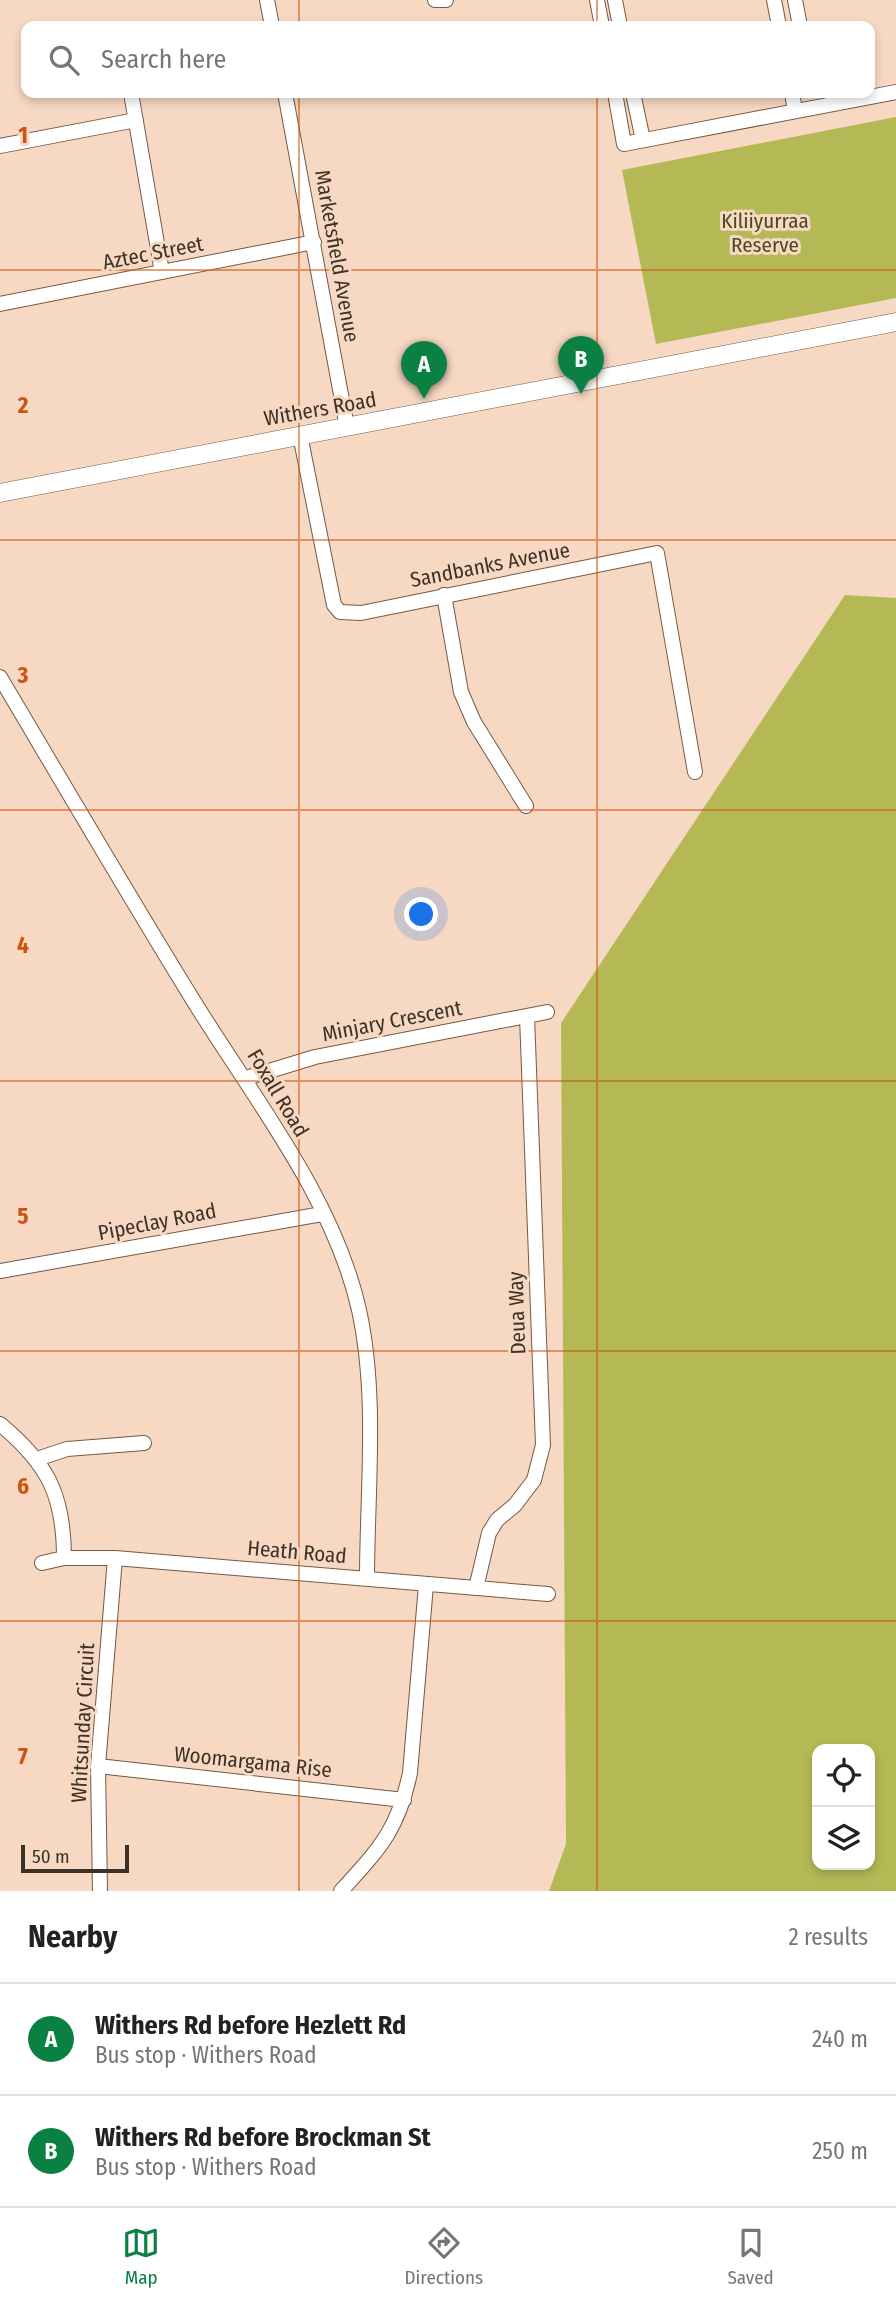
<!DOCTYPE html>
<html lang="en">
<head>
<meta charset="utf-8">
<style>
	:root { --surface:#fff; --page:#f6f6f6; --text:#222; --muted:#767676; --line:#e0e0e0; --accent:#0b8043 }
	body { margin:0; font-family:"Fira Sans Condensed",sans-serif; background:var(--page); color:var(--text) }
	.controls { position:absolute; right:21px; bottom:21px; display:grid; overflow:hidden; border-radius:14px; box-shadow:0 4px 10px #0003 }
	.controls button { width:63px; height:63px; display:grid; place-items:center; padding:0; border:0; border-bottom:2px solid var(--line); background:var(--surface); color:var(--text); font:35px sans-serif }
	.scale { position:absolute; left:21px; bottom:18px; width:108px; box-sizing:border-box; padding-left:7px; border:4px solid #3d3128; border-top:0; font-size:19px; line-height:24px; white-space:nowrap; color:#3d3128; -webkit-text-stroke:5px #f7d8c2; paint-order:stroke }
	.you { position:absolute; left:422px; top:915px; width:24px; height:24px; margin:-18px; border:5px solid #fff; border-radius:50%; background:#1a73e8; box-shadow:0 0 0 10px #1a73e833 }
	.badge { display:grid; place-items:center; width:46px; height:46px; border-radius:50%; background:var(--accent); color:#fff; font-size:23px; font-weight:700 }
	.pin { position:absolute; translate:-50% -58px; filter:drop-shadow(0 2px 4px #0008) }
	.pin::after { content:''; position:absolute; top:37px; width:24px; height:21px; background:inherit; clip-path:polygon(0 0,100% 0,50% 100%) }
	.list { margin:0; padding:0; list-style:none }
	h2 { display:flex; justify-content:space-between; align-items:center; height:91px; margin:0; padding:0 28px; font-size:30px }
	h2 small { font-size:23px; font-weight:400; color:var(--muted) }
	.list li { display:grid; grid-template-columns:46px 1fr auto; gap:21px; align-items:center; box-sizing:border-box; height:112px; padding:0 28px; border-top:2px solid var(--line) }
	.list b { display:block; font-size:26px; white-space:nowrap }
	.list p { margin:0; font-size:23px; white-space:nowrap; color:var(--muted) }
	.list em { font-size:23px; font-style:normal; color:var(--muted) }
	.icon { flex:none; width:38px; height:38px; fill:none; stroke:currentColor; stroke-width:2; stroke-linecap:round; stroke-linejoin:round }
	.map { position:relative; flex:none; width:896px; height:1891px; overflow:hidden }
	.search { position:absolute; background:var(--surface); box-shadow:0 4px 10px #0003; left:21px; right:21px; top:21px; height:77px; display:flex; align-items:center; gap:18px; box-sizing:border-box; padding:0 24px; border-radius:14px; color:var(--muted); font-size:26px }
	.sheet { height:315px; background:var(--surface) }
	nav { display:flex; justify-content:space-around; align-items:center; box-sizing:border-box; height:98px; border-top:2px solid var(--line); background:var(--surface); font-size:19px; color:var(--muted) }
	nav a { display:grid; justify-items:center; gap:4px }
	nav .on { color:var(--accent) }
	.map>svg:first-child { display:block }
</style>
</head>
<body>
<div class="map">
<svg width="896" height="1891" viewBox="0 0 896 1891">
	<rect width="100%" height="100%" fill="#f7d8c2"/>
	<path fill="#b4b955" fill-rule="evenodd" d="M896,117V298L656,344L622,170Z
		M845,595L896,598V1891H549L566,1844L561,1023ZM817,1749H870V1865H817Z"/>
	<g fill="none" stroke-linecap="round" stroke-linejoin="round">
		<g stroke="#745946" stroke-width="16">
			<path id="minor" d="M267,0L272,26
				M435,0H446
				M597,0L602,26
				M615,0L620,26
				M774,0L779,26
				M795,0L800,26
				M131,93L162,272
				M285,93L347,427
				M615,93L624,144L896,92
				M633,93L643,140
				M792,93L795,111
				M0,146L136,120
				M0,304L314,242
				M300,435L334,605L340,612L361,613L657,553L695,772
				M444,595L461,692L474,722L526,806
				M0,677C64,785 127,893 193,1000C252,1096 334,1198 359,1310C378,1397 367,1491 367,1579
				M246,1078L315,1057L547,1012
				M0,1271L322,1214
				M0,1424C48,1464 64,1495 64,1558
				M37,1459L67,1449L144,1443
				M42,1563L64,1558H115L548,1594
				M476,1588L489,1533L497,1520L515,1505L534,1480L543,1445L527,1016
				M98,1766L404,1800
				M100,1891L98,1766L115,1558
				M341,1891C380,1848 398,1830 410,1773L426,1585"/>
		</g>
		<g stroke="#745946" stroke-width="19">
			<path id="tertiary" d="M0,493L896,322"/>
		</g>
		<use href="#minor" stroke="#fff" stroke-width="14"/>
		<use href="#tertiary" stroke="#fff" stroke-width="18"/>
	</g>
	<path fill="none" stroke="#ce5310" stroke-width="2" stroke-opacity="0.55" d="M299,0V26M597,0V26M299,93V1891M597,93V1891M0,270H896M0,540H896M0,810H896M0,1081H896M0,1351H896M0,1621H896"/>
	<g text-anchor="middle" stroke-width="6" stroke-linejoin="round" paint-order="stroke">
		<g font-size="21" fill="#484a21" stroke="#f7d8c2">
			<text x="765" y="228">Kiliiyurraa<tspan x="765" dy="24">Reserve</tspan></text>
		</g>
		<g font-size="21" fill="#3d3128" stroke="#f7d8c2">
			<text transform="translate(153 253) rotate(-11)" y="7">Aztec Street</text>
			<text transform="translate(337 256) rotate(80)" y="7">Marketsfield Avenue</text>
			<text transform="translate(320 409) rotate(-10)" y="7">Withers Road</text>
			<text transform="translate(490 565) rotate(-11)" y="7">Sandbanks Avenue</text>
			<text transform="translate(392 1021) rotate(-11)" y="7">Minjary Crescent</text>
			<text transform="translate(278 1093) rotate(59)" y="7">Foxall Road</text>
			<text transform="translate(157 1222) rotate(-11)" y="7">Pipeclay Road</text>
			<text transform="translate(517 1313) rotate(-92)" y="7">Deua Way</text>
			<text transform="translate(297 1552) rotate(5)" y="7">Heath Road</text>
			<text transform="translate(83 1723) rotate(-87)" y="7">Whitsunday Circuit</text>
			<text transform="translate(253 1762) rotate(6)" y="7">Woomargama Rise</text>
		</g>
	</g>
	<g font-size="23" text-anchor="middle" font-weight="bold" fill="#ce5310" stroke="#f7d8c2" stroke-width="6" stroke-linejoin="round" paint-order="stroke">
		<text x="23" y="143">1</text>
		<text x="23" y="413">2</text>
		<text x="23" y="683">3</text>
		<text x="23" y="953">4</text>
		<text x="23" y="1224">5</text>
		<text x="23" y="1494">6</text>
		<text x="23" y="1764">7</text>
	</g>
</svg>
<div class="controls">
<button><svg class="icon" aria-label="locate" viewBox="0 0 24 24"><circle cx="12" cy="12" r="6"/><path d="M12 2v4M12 18v4M2 12h4M18 12h4"/></svg></button>
<button><svg class="icon" aria-label="layers" viewBox="0 0 24 24"><path d="M12 4l9 5-9 5-9-5zM3 14l9 5 9-5"/></svg></button>
</div>
<div class="scale">50 m</div>
<div class="you"></div>
<div class="pin badge" style="left:424px;top:399px">A</div>
<div class="pin badge" style="left:581px;top:394px">B</div>
<div class="search"><svg class="icon" aria-label="search" viewBox="0 0 24 24"><circle cx="10" cy="10" r="6"/><path d="M15 15l6 6"/></svg>Search here</div>
</div>
<section class="sheet">
<h2>Nearby<small>2 results</small></h2>
<ul class="list">
<li><span class="badge">A</span><div><b>Withers Rd before Hezlett Rd</b><p>Bus stop · Withers Road</p></div><em>240 m</em></li>
<li><span class="badge">B</span><div><b>Withers Rd before Brockman St</b><p>Bus stop · Withers Road</p></div><em>250 m</em></li>
</ul>
</section>
<nav>
<a class="on"><svg class="icon" aria-label="map" viewBox="0 0 24 24"><path d="M3 6l6-2 6 2 6-2v14l-6 2-6-2-6 2zM9 4v14M15 6v14"/></svg>Map</a>
<a><svg class="icon" aria-label="directions" viewBox="0 0 24 24"><path d="M12 3l9 9-9 9-9-9zM9 14v-3h6M13 9l2 2-2 2"/></svg>Directions</a>
<a><svg class="icon" aria-label="saved" viewBox="0 0 24 24"><path d="M7 4h10v16l-5-4-5 4z"/></svg>Saved</a>
</nav>
</body>
</html>
